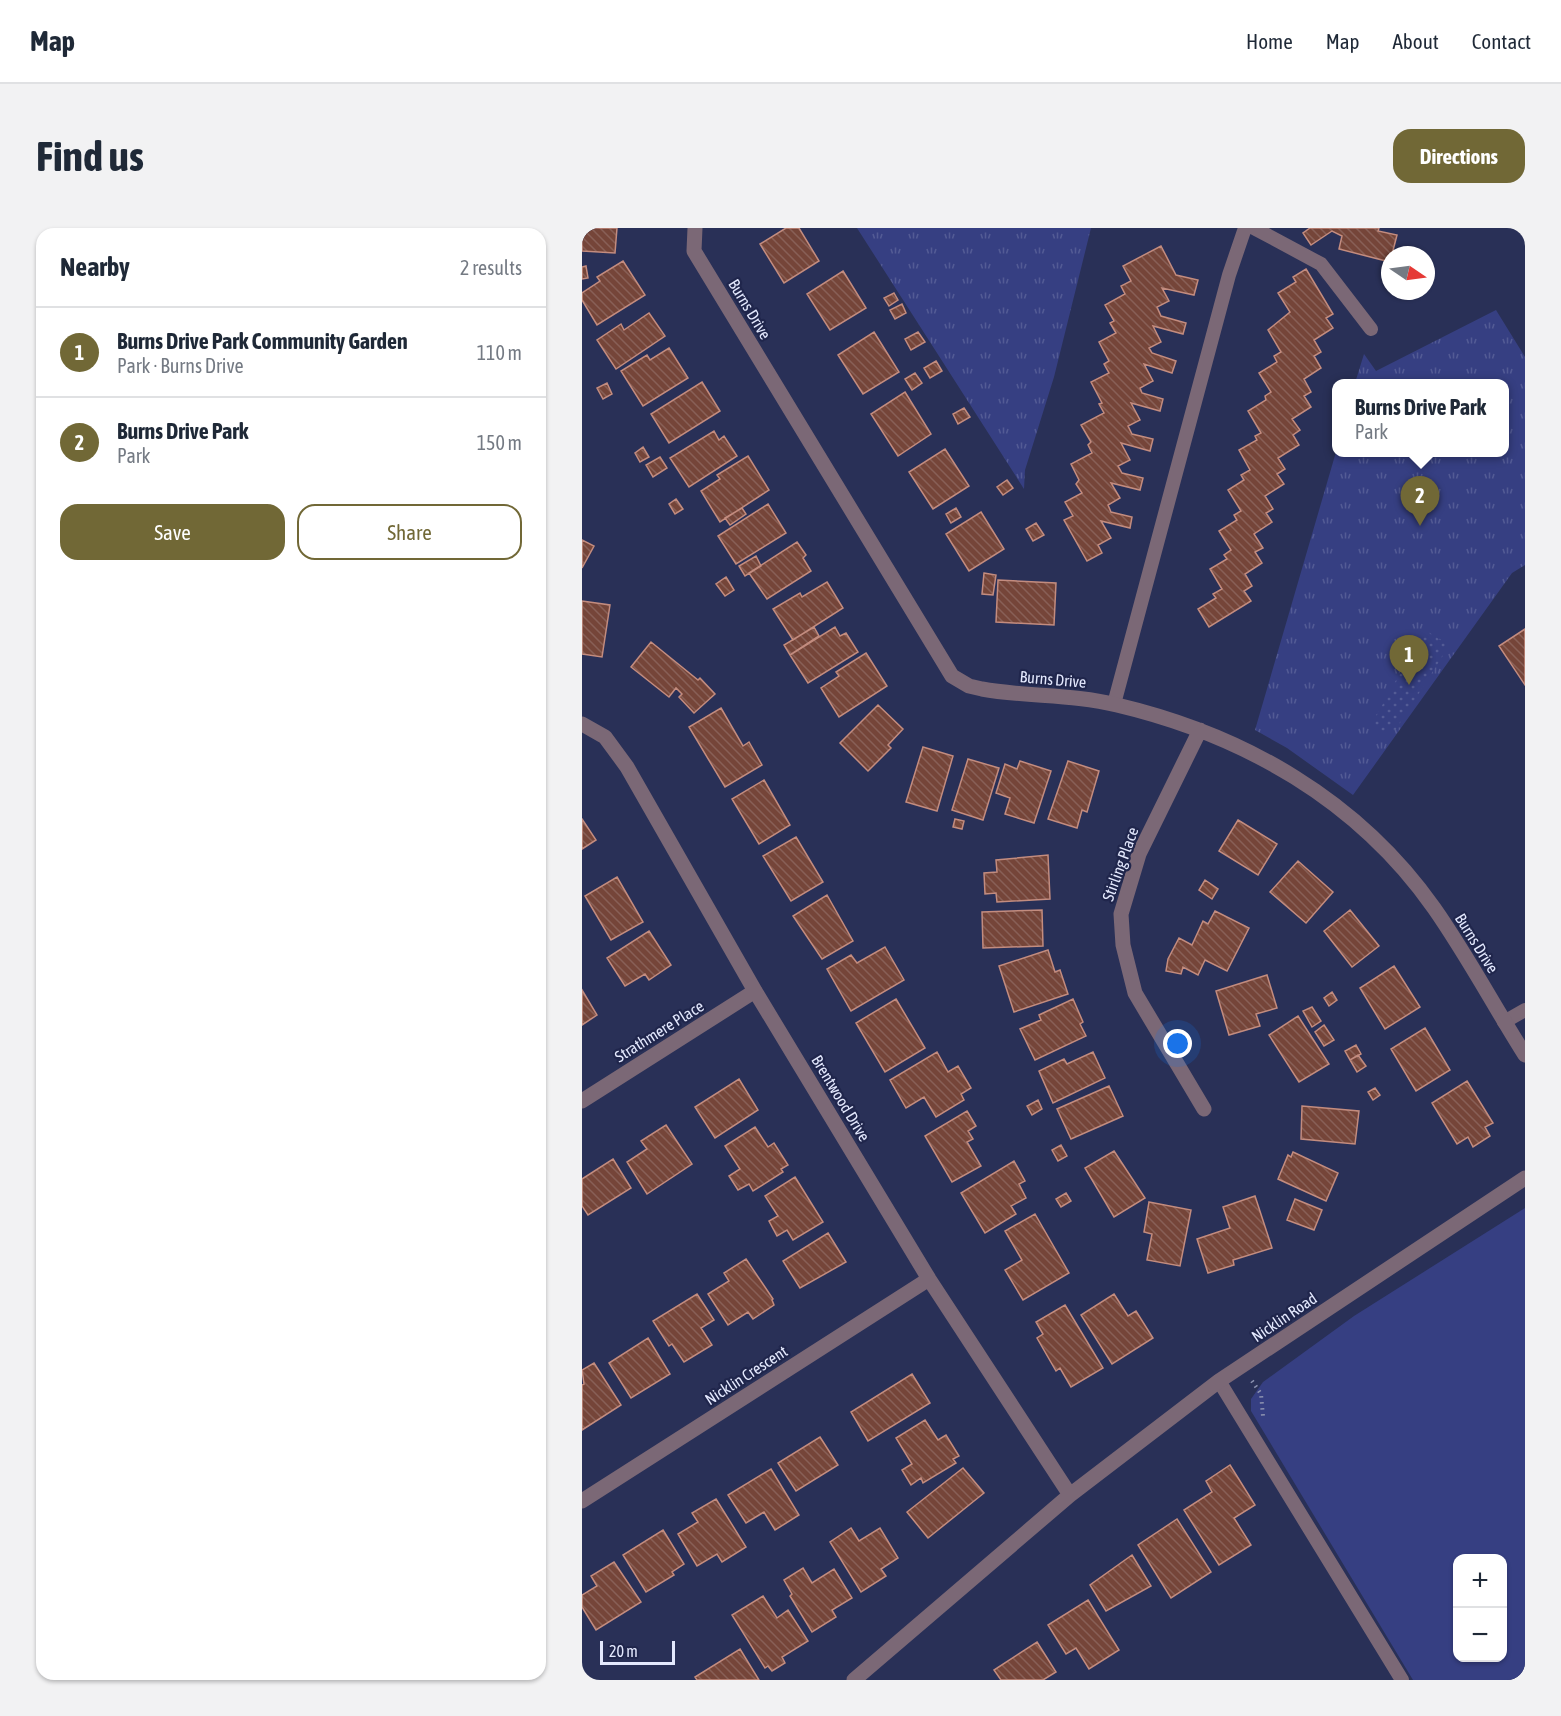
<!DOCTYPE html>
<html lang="en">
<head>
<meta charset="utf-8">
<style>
	:root { --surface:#fff; --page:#f2f2f3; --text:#1f2937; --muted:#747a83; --line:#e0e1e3; --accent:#716836 }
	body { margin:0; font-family:"Asap Condensed",sans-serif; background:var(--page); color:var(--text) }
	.controls { position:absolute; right:18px; bottom:18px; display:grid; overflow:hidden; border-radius:12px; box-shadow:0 2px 4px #0004 }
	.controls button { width:54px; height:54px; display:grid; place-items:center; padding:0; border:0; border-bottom:2px solid var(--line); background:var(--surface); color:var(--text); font:30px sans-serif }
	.compass { position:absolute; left:799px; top:18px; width:54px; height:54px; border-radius:50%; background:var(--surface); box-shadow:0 2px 4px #0004; rotate:103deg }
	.scale { position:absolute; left:18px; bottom:15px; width:75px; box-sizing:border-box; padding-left:6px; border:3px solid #e4e9fe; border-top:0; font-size:16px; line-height:21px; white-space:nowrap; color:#e4e9fe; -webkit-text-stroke:4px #20264c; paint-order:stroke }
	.you { position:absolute; left:596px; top:816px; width:21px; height:21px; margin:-15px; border:4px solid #fff; border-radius:50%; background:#1a73e8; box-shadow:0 0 0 9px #1a73e833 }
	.badge { display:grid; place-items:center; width:39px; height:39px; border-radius:50%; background:var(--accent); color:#fff; font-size:20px; font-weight:700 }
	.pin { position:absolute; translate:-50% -50px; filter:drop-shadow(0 2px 3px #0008) }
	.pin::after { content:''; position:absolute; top:32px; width:21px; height:18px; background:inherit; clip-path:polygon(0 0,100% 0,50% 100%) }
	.popup { position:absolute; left:750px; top:151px; width:177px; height:78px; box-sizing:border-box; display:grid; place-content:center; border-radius:12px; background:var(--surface); filter:drop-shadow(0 2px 4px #0005); font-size:20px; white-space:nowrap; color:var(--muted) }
	.popup b { font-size:22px; color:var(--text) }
	.popup::after { content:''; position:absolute; left:50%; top:100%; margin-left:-12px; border:12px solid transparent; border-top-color:var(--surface) }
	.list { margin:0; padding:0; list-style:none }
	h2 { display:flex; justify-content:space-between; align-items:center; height:78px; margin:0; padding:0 24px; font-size:26px }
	h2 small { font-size:20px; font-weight:400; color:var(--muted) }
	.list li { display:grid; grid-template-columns:39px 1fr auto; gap:18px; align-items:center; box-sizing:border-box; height:90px; padding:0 24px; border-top:2px solid var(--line) }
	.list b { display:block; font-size:22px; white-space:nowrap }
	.list p { margin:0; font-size:20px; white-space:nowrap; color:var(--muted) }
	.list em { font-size:20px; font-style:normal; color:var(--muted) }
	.actions { display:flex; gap:12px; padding:18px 24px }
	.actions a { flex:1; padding:14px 0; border:2px solid var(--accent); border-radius:18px; text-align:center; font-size:21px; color:var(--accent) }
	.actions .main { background:var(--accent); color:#fff }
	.map { position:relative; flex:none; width:943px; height:1452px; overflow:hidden; border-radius:18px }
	header { display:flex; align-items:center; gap:36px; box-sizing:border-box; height:84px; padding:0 30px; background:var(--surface); border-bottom:2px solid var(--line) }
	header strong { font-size:28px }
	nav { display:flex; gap:33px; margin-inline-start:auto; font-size:21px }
	.intro { display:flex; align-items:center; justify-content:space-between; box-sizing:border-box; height:144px; padding:0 36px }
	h1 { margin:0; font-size:42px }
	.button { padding:15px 27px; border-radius:18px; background:var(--accent); color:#fff; font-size:21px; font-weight:700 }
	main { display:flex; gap:36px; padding:0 36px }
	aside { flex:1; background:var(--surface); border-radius:18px; box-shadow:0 2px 4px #0004 }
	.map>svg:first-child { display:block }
</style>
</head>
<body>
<header>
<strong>Map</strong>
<nav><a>Home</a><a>Map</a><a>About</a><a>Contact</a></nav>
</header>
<div class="intro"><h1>Find us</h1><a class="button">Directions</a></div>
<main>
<aside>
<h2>Nearby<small>2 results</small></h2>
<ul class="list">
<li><span class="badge">1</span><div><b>Burns Drive Park Community Garden</b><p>Park · Burns Drive</p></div><em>110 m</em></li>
<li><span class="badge">2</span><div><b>Burns Drive Park</b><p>Park</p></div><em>150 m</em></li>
</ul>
<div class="actions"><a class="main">Save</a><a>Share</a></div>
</aside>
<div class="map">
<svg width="943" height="1452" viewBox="0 0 943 1452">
	<defs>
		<pattern id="park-tufts" width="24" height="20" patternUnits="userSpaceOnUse" patternTransform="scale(1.5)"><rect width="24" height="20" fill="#363f82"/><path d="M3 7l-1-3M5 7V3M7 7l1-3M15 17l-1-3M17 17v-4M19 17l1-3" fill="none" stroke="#535b95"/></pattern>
		<pattern id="garden-dots" width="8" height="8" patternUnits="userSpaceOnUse" patternTransform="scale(1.5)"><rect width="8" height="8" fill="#363f82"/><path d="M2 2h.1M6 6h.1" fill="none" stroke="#535b95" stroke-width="1.8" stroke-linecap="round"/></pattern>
		<pattern id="building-back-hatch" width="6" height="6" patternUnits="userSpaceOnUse" patternTransform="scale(1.5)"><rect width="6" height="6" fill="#754539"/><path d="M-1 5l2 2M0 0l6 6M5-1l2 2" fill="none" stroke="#886057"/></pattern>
	</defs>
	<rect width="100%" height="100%" fill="#293057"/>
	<path fill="#363f82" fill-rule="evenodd" d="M943,980V1452H831L669,1183V1171L681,1154L772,1088ZM876,1330H921V1430H876Z"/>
	<path fill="url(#park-tufts)" d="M275,0H509L472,149L443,242L442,261Z
		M914,82L943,129V337L930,345L771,567L705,520L673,502L754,224H922V156L773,155L782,126L794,143Z"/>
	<path fill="url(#garden-dots)" d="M842,401L867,418L814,501L804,505L790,496Z"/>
	<path fill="url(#building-back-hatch)" stroke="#c38c7f" stroke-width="1.5" d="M0,0H35L33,25L0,23Z
		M204,0H217L237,33L202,55L178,16Z
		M728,0H797L796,3L815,7L808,34L757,21L760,8L750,3L729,17L721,5Z
		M579,18L594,47L616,52L612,67L580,60L587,73L575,79L579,88L604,95L601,106L571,98L579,114L567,120L570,125L594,133L590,145L562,136L571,153L558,160L560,165L581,171L578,183L549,175L558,192L546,198L550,206L571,211L568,223L539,215L548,232L536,238L540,245L561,250L558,262L529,255L538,270L526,277L529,284L550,289L548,300L519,293L529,310L516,317L520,325L505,333L482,292L491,288L483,274L500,265L494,256L497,252L489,236L510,225L506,217L509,214L499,197L522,185L517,176L520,175L509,154L527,145L522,136L527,133L517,114L534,105L528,95L532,93L523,77L543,66L539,58L549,53L541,38Z
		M41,33L63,67L15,97L0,72V65L18,53L15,49Z
		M4,38L6,50L0,51V39Z
		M724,41L751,86L744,90L751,100L732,112L739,124L732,128L739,140L722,151L729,164L722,168L729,179L710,191L718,202L711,207L717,217L696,230L703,241L695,246L702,256L683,268L691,281L684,285L690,294L672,306L681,320L673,324L680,335L663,346L670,358L662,363L669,373L627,399L616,381L634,370L631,366L640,361L628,341L645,331L642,327L649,322L637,303L655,292L652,287L659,283L646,262L662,252L659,247L668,242L657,222L675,212L673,208L679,205L666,183L684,172L683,168L689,164L677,145L695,134L692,128L699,124L686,102L708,84L696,65L714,54L711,49Z
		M261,43L284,80L248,102L225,66Z
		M312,65L316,72L307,78L302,70Z
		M320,76L324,85L313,91L308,82Z
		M67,85L83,108L34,141L15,112L39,96L42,102Z
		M292,104L317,144L281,166L256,127Z
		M336,104L343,114L329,122L323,111Z
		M87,120L106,150L61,178L39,143L65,127L68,132Z
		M354,133L360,143L348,150L342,140Z
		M333,145L340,155L330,162L323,151Z
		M120,154L138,183L87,215L69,186Z
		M25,155L30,166L21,171L15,160Z
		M323,164L349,206L316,228L289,186Z
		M382,180L388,189L376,196L371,186Z
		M132,203L137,212L142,208L155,228L107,259L88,230Z
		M61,219L67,229L58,234L53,225Z
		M363,221L387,258L351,281L327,244Z
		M166,228L187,262L138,294L119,263L138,251L135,247Z
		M78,229L85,240L71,249L64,237Z
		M425,252L431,260L421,267L415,259Z
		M94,271L101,281L93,286L87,276Z
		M186,276L204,305L154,336L136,308Z
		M160,280L164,286L148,297L143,290Z
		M374,280L379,289L369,295L364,286Z
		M399,284L422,321L387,343L364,306Z
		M454,295L462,307L451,313L444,301Z
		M0,312L12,318L0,340Z
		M215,314L224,327L221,330L229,343L185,371L167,345Z
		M174,328L179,338L163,348L157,338Z
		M402,345L414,347L411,367L400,366Z
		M144,349L152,362L143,368L134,356Z
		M416,352L474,355L472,397L414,394Z
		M245,354L261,380L211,412L191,381L218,365L220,369Z
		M0,373L28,377L20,429L0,426Z
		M232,399L237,408L208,427L202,417Z
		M253,399L258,408L264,405L276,424L226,455L208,427Z
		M943,401V457L917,418Z
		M69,414L116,452L118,450L133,466L112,485L97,469L100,466L94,460L87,469L49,439Z
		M284,425L305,458L257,489L239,460L257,448L254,444Z
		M296,477L321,501L306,517L309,520L286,543L258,515Z
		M139,480L161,518L167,514L180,537L143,559L107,499Z
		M341,519L371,528L355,583L324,574Z
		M386,531L417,540L401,592L370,582Z
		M438,533L469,543L452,595L423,586L428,570L414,565L423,536L435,541Z
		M486,533L517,543L505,584L500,582L495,600L466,591Z
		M182,552L208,597L177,616L150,571Z
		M0,591L14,612L0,621Z
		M373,591L382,593L380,601L371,599Z
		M656,592L695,616L676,647L637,623Z
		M214,609L241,654L209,673L181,628Z
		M466,627L468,671L415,674L414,665L403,666L402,645L415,644L414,632Z
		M716,633L751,664L724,695L688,664Z
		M35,649L61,694L29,712L3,668Z
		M623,652L636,661L630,671L617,662Z
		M245,667L271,713L240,731L211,688Z
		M460,682L461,718L401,720L400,684Z
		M768,682L797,718L770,739L742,703Z
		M633,683L667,700L645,743L623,732L616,747L601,739L599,746L584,743L586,731L597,710L610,717L621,693L626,696Z
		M67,703L89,737L67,752L63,746L43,758L25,730Z
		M303,719L322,752L269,783L245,741L269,727L275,735Z
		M466,722L473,744L478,742L486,766L432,784L417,738Z
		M812,738L838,779L803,801L778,760Z
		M685,747L695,780L674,786L678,798L647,807L634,763Z
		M0,762L15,787L0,797Z
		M750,764L755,772L747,778L742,770Z
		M314,771L343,820L303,844L274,795Z
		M491,771L501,794L498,796L504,808L453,832L438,801L459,792L457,787Z
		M730,779L739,793L730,799L721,783Z
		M716,788L747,836L717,854L687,807Z
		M742,797L752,812L742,818L733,804Z
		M843,800L868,842L834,863L809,821Z
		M774,817L779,826L768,832L763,823Z
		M355,824L366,844L376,838L389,860L379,866L382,872L354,889L342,869L324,880L308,852Z
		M511,824L523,850L471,875L457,843L482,831L485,836Z
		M776,827L784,838L775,844L768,832Z
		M157,851L176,882L133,910L113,879Z
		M885,853L911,895L903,899L908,908L891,919L886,909L875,916L850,875Z
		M527,858L541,888L489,911L475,881Z
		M793,860L798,867L791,872L786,864Z
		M456,872L460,881L450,887L445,878Z
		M720,878L777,883L773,916L719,911Z
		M385,883L394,898L386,903L391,911L385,914L399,938L370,954L343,908Z
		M84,897L110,936L65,966L45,934L65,921L59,913Z
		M173,899L186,919L192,915L206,937L199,941L201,944L171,963L167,956L156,962L147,948L158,941L143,918Z
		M479,917L485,928L476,933L470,922Z
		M532,923L563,970L532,989L503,940Z
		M711,924L756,945L744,973L696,951L706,927L709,929Z
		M31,931L49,960L6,987L0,978V951Z
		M432,933L443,953L437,956L444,970L429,978L434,986L403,1005L379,965Z
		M213,949L241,994L211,1012L205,1002L195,1008L187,993L196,988L183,968Z
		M484,965L489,973L479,979L474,971Z
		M673,968L690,1020L651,1032L652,1037L626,1045L615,1011L648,1000L641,979Z
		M713,971L740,982L732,1002L705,992Z
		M567,974L609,982L598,1038L565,1032L570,1006L562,1004Z
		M453,986L487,1045L441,1072L423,1042L440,1032L423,1003Z
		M246,1005L264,1034L218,1060L201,1033Z
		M164,1031L191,1071L190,1072L192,1077L171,1091L166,1084L146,1097L126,1066L147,1053L142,1045Z
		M115,1066L132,1092L119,1100L130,1117L102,1134L90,1116L87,1118L71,1093Z
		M532,1066L546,1088L554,1083L571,1110L530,1136L499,1087Z
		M483,1077L521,1140L489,1159L478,1140L474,1143L455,1110L461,1106L454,1094Z
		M66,1110L88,1146L49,1170L27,1135Z
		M12,1135L39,1177L0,1202V1157L2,1156L0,1142Z
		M330,1146L348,1175L286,1213L269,1184Z
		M343,1192L356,1212L364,1207L377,1228L371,1231L374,1235L341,1255L339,1250L329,1257L320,1242L330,1236L314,1210Z
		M238,1209L256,1237L214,1263L196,1235Z
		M648,1237L673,1277L652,1290L669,1317L637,1337L602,1282L630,1264L624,1253Z
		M381,1240L402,1265L346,1310L325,1284Z
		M189,1241L217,1287L193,1302L182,1284L164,1295L146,1267Z
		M134,1271L164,1319L140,1334L135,1326L115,1338L96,1306L116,1294L110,1285Z
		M595,1291L629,1344L589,1370L556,1317Z
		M269,1300L277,1313L298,1300L316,1330L299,1341L304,1348L279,1364L248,1314Z
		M81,1302L102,1336L90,1344L92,1347L64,1364L41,1327Z
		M550,1327L569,1358L524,1383L508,1357Z
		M32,1334L59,1374L14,1402L0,1379V1367L15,1358L9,1348Z
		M221,1340L230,1355L252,1341L270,1370L250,1382L254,1389L230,1404L208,1368L210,1366L202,1352Z
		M181,1368L195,1390L206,1382L226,1413L200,1429L203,1435L190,1443L186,1438L183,1440L150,1387Z
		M506,1372L537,1422L507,1441L494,1420L484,1426L466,1397Z
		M455,1414L474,1444L461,1452H419L412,1442Z
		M158,1421L177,1452H115L113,1449Z"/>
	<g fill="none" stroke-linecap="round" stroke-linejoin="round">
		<path stroke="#8c92b0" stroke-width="4" stroke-dasharray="1.5 4.5" stroke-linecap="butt" d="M670,1153L679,1166L681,1188"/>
		<path stroke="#7b6876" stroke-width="14" d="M672,0L739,36L789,101
			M532,476L647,47L663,0
			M922,794L943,782
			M637,1153L820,1452"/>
		<path stroke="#7b6876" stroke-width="15" d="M113,0L112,23L370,448L387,458L400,461C445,469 491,466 535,477C662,507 776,572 852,680C885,727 912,778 943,827
			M0,496L23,509L45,539L173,763L347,1051L488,1267
			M618,502L557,626L539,686L541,717L553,765L622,881
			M0,873L173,763
			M0,1273L347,1051
			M272,1452L488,1267L637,1153L943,950"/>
	</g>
	<g text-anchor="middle" stroke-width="4.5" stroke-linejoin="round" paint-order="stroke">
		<g font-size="16" fill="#e4e9fe" stroke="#20264c">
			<text transform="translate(168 81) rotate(59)" y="6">Burns Drive</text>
			<text transform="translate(471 451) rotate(5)" y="6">Burns Drive</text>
			<text transform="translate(538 636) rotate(-70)" y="6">Stirling Place</text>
			<text transform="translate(895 715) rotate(58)" y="6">Burns Drive</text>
			<text transform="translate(77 803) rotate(-32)" y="6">Strathmere Place</text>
			<text transform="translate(259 870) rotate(59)" y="6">Brentwood Drive</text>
			<text transform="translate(702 1089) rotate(-34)" y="6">Nicklin Road</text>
			<text transform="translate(164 1147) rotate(-33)" y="6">Nicklin Crescent</text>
		</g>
	</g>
</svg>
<div class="controls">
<button>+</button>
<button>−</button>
</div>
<svg class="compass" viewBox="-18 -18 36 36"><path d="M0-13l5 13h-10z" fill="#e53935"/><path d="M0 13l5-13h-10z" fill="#747a83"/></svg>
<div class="scale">20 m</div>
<div class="you"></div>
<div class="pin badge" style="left:827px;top:457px">1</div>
<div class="pin badge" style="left:838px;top:298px">2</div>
<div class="popup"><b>Burns Drive Park</b>Park</div>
</div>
</main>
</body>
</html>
